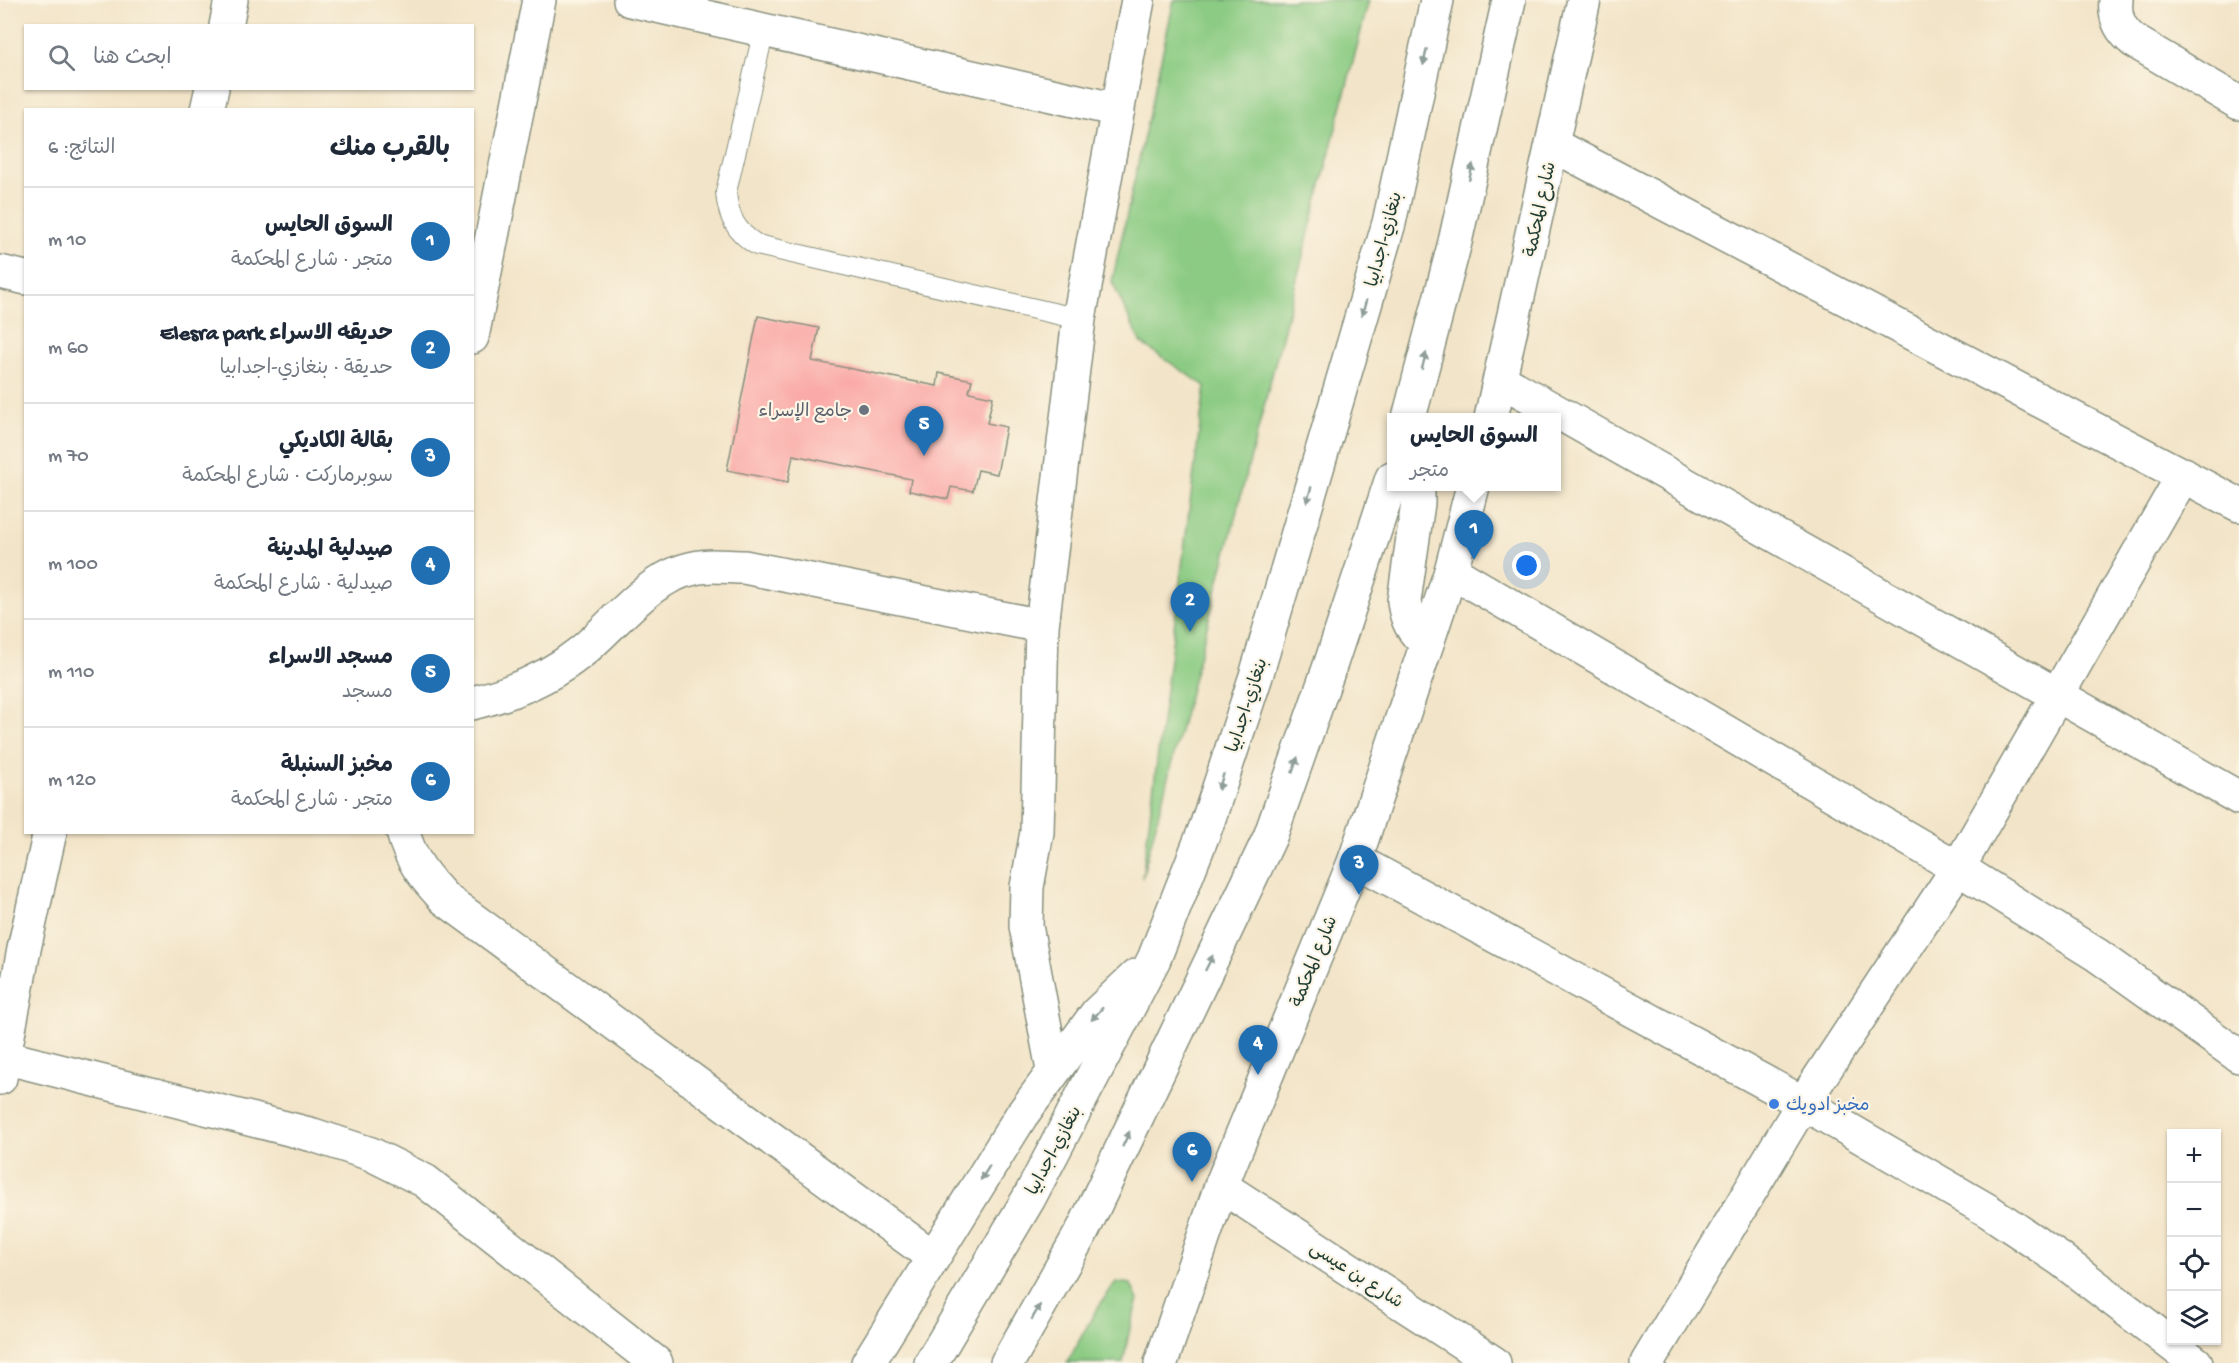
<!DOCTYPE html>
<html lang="ar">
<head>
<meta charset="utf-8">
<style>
	:root { --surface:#fff; --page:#f6f6f7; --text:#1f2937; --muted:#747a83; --line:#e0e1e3; --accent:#1f6fb2 }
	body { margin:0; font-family:"Gochi Hand","Playpen Sans Arabic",sans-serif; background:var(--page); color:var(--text); direction:rtl }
	.controls { position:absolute; right:18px; bottom:18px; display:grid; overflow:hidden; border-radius:0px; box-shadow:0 2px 4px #0004 }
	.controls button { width:54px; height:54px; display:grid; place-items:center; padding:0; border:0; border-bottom:2px solid var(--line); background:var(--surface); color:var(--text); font:30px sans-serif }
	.you { position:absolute; left:1527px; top:566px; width:21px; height:21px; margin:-15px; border:4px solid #fff; border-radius:50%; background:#1a73e8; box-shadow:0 0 0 9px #1a73e833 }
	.badge { display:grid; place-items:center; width:39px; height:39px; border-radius:50%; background:var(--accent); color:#fff; font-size:20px; font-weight:700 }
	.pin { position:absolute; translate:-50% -50px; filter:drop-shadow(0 2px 3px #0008) }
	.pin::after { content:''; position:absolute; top:32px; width:21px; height:18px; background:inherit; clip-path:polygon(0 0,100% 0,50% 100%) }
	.popup { position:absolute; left:1387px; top:413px; width:174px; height:78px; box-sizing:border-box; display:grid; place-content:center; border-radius:0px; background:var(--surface); filter:drop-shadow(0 2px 4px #0005); font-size:20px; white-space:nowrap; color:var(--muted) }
	.popup b { font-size:22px; color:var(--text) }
	.popup::after { content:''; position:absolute; left:50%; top:100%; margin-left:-12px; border:12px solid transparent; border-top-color:var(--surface) }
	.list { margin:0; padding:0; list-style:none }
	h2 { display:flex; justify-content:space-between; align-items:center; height:78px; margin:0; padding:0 24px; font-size:26px }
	h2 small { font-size:20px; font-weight:400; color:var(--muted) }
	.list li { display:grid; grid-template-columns:39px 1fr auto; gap:18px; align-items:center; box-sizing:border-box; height:108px; padding:0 24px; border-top:2px solid var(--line) }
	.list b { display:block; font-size:22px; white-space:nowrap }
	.list p { margin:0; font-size:20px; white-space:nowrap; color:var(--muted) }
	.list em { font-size:20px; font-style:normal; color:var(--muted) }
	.icon { flex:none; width:33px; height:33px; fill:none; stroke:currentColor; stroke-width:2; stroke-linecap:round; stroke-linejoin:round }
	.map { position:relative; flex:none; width:2239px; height:1363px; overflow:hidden; direction:ltr }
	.search { position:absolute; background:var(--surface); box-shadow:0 2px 4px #0004; left:24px; top:24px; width:450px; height:66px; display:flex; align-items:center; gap:15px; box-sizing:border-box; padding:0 21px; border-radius:0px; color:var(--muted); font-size:22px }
	.panel { position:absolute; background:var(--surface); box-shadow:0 2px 4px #0004; left:24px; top:108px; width:450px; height:726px; border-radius:0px; direction:rtl }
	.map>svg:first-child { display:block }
</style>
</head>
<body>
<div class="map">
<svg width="2239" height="1363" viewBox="0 0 2239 1363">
	<rect width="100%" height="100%" fill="#fcf5e5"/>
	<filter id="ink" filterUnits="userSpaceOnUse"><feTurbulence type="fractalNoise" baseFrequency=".0167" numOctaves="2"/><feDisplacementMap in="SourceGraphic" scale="12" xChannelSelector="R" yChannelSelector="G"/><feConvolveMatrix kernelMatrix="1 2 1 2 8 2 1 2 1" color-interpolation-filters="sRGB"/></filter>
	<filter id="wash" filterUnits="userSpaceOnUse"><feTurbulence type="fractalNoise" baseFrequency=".008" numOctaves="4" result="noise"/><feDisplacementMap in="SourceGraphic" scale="24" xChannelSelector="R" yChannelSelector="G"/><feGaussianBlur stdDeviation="1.35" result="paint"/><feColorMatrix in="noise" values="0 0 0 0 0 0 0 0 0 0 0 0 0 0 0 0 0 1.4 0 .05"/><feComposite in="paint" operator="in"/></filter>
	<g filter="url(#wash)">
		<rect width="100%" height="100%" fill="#f2e4c8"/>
		<path fill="#8bcb83" stroke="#55845c" stroke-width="1.5" d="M1174,0H1369L1142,878L1205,386L1141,343L1112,282Z
			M1116,1282L1131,1284L1138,1300L1131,1323L1123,1363H1067L1096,1310Z"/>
		<g id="blocks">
			<path fill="#faaaa8" d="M758,316L819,328L812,361L937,386L939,373L972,380L969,392L993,397L987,423L1006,427L997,474L978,470L973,491L951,487L948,499L909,491L911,479L793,455L788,482L727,470Z"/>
		</g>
	</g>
	<g filter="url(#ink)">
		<use href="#blocks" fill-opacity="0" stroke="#88907e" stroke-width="1.5"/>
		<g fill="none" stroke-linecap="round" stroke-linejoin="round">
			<g stroke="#88907e" stroke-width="22">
				<path id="service" d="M764,30L726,192C728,217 736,232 757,245L1079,319"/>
			</g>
			<g stroke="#88907e" stroke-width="36">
				<path id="minor" d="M630,0L1118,110
					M2116,0C2114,18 2120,30 2134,41L2239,103
					M226,26L231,0
					M207,110L212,88
					M1553,145L2239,505
					M0,272L26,278
					M472,337L539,0
					M1501,380L2239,798
					M1451,571L1958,868L2097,955L2239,1056
					M472,703C510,694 550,677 581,652C622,619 653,567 712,566C723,566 734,567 744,567L1042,626
					M403,832C410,860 426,879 445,899L933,1257
					M1355,860L1803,1103L1987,1210L2060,1259L2196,1363
					M4,1057L313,1135L371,1154L425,1181L656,1363
					M1053,1070L1026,926L1027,887L1037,832L1042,626L1079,319L1138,0
					M0,1078L24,949L50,832
					M1647,1363L1803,1103L1958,868L2184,474"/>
			</g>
			<g stroke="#88907e" stroke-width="36">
				<path id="tertiary" d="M1491,418L1584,0
					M1221,1186L1494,1363
					M1161,1363L1221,1186L1355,860L1451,571L1473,486"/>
			</g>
			<g stroke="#88907e" stroke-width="36">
				<path id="trunk" d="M1409,418L1455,242L1509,0
					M1418,486V503L1404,601C1406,619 1412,632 1427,643
					M868,1363L1021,1116L1097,1013L1136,976
					M931,1363L1029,1198L1154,959L1207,824L1256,676L1389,223L1437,0
					M1007,1363L1084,1228L1270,837L1332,660L1392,478"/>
			</g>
			<use href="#service" stroke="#fff" stroke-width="20"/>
			<use href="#minor" stroke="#fff" stroke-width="33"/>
			<use href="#tertiary" stroke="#fff" stroke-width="33"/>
			<use href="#trunk" stroke="#fff" stroke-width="33"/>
		</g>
		<defs><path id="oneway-solid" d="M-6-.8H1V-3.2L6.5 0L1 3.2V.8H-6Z" transform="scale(1.5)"/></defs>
		<g fill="#8f9e9a">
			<use href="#oneway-solid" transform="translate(1425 57) rotate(102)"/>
			<use href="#oneway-solid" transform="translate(1471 172) rotate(-77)"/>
			<use href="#oneway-solid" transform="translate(1364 308) rotate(106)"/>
			<use href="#oneway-solid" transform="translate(1424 361) rotate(-75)"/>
			<use href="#oneway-solid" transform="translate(1309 495) rotate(106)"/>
			<use href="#oneway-solid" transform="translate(1295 765) rotate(-71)"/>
			<use href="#oneway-solid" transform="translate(1221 782) rotate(108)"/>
			<use href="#oneway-solid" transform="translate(1209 963) rotate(-64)"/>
			<use href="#oneway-solid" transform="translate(1097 1014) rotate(132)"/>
			<use href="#oneway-solid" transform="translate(1126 1139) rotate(-65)"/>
			<use href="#oneway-solid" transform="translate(985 1173) rotate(122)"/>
			<use href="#oneway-solid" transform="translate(1036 1312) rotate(-60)"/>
		</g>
	</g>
	<circle fill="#6b7280" stroke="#fcf5e5" stroke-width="2" cx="864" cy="410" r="6"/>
	<circle fill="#3f7fe0" stroke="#fcf5e5" stroke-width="2" cx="1774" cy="1104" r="6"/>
	<g text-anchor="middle" stroke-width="4.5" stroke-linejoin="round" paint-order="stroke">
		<g font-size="18" fill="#1f3d34" stroke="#fcf5e5">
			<text transform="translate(1539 209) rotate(-78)" y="6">شارع المحكمة</text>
			<text transform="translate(1383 239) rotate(-75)" y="6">بنغازي-اجدابيا</text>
			<text transform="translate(1246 705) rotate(-72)" y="6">بنغازي-اجدابيا</text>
			<text transform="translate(1313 961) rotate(-68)" y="6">شارع المحكمة</text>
			<text transform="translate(1053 1150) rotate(-62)" y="6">بنغازي-اجدابيا</text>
			<text transform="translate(1357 1274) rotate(33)" y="6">شارع بن عيسى</text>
		</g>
		<g font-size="18" fill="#5b616d" stroke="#fcf5e5" text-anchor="end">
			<text x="852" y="416">جامع الإسراء</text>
		</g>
		<g font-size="18" fill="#366cbe" stroke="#fcf5e5" text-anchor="start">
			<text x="1786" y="1110">مخبز ادويك</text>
		</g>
	</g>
</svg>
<div class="controls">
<button>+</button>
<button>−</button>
<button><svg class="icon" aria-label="locate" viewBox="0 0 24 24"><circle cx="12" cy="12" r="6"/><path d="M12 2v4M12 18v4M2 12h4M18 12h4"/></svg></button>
<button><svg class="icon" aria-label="layers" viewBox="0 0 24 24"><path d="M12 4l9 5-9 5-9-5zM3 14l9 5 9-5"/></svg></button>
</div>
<div class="you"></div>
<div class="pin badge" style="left:1474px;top:560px">1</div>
<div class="popup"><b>السوق الحايس</b>متجر</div>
<div class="pin badge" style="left:1190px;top:632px">2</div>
<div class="pin badge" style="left:1359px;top:895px">3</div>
<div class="pin badge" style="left:1258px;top:1075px">4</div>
<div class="pin badge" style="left:924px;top:456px">5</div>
<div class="pin badge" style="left:1192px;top:1182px">6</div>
<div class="search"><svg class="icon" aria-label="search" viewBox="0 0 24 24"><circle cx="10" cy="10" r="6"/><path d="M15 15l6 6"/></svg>ابحث هنا</div>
<section class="panel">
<h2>بالقرب منك<small>النتائج: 6</small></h2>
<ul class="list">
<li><span class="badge">1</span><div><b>السوق الحايس</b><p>متجر · شارع المحكمة</p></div><em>10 m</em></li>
<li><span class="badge">2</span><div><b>حديقه الاسراء Elesra park</b><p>حديقة · بنغازي-اجدابيا</p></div><em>60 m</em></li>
<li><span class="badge">3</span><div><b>بقالة الكاديكي</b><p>سوبرماركت · شارع المحكمة</p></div><em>70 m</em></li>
<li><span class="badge">4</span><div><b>صيدلية المدينة</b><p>صيدلية · شارع المحكمة</p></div><em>100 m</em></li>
<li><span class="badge">5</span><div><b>مسجد الاسراء</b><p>مسجد</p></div><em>110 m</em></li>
<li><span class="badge">6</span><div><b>مخبز السنبلة</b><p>متجر · شارع المحكمة</p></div><em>120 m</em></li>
</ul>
</section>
</div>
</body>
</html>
